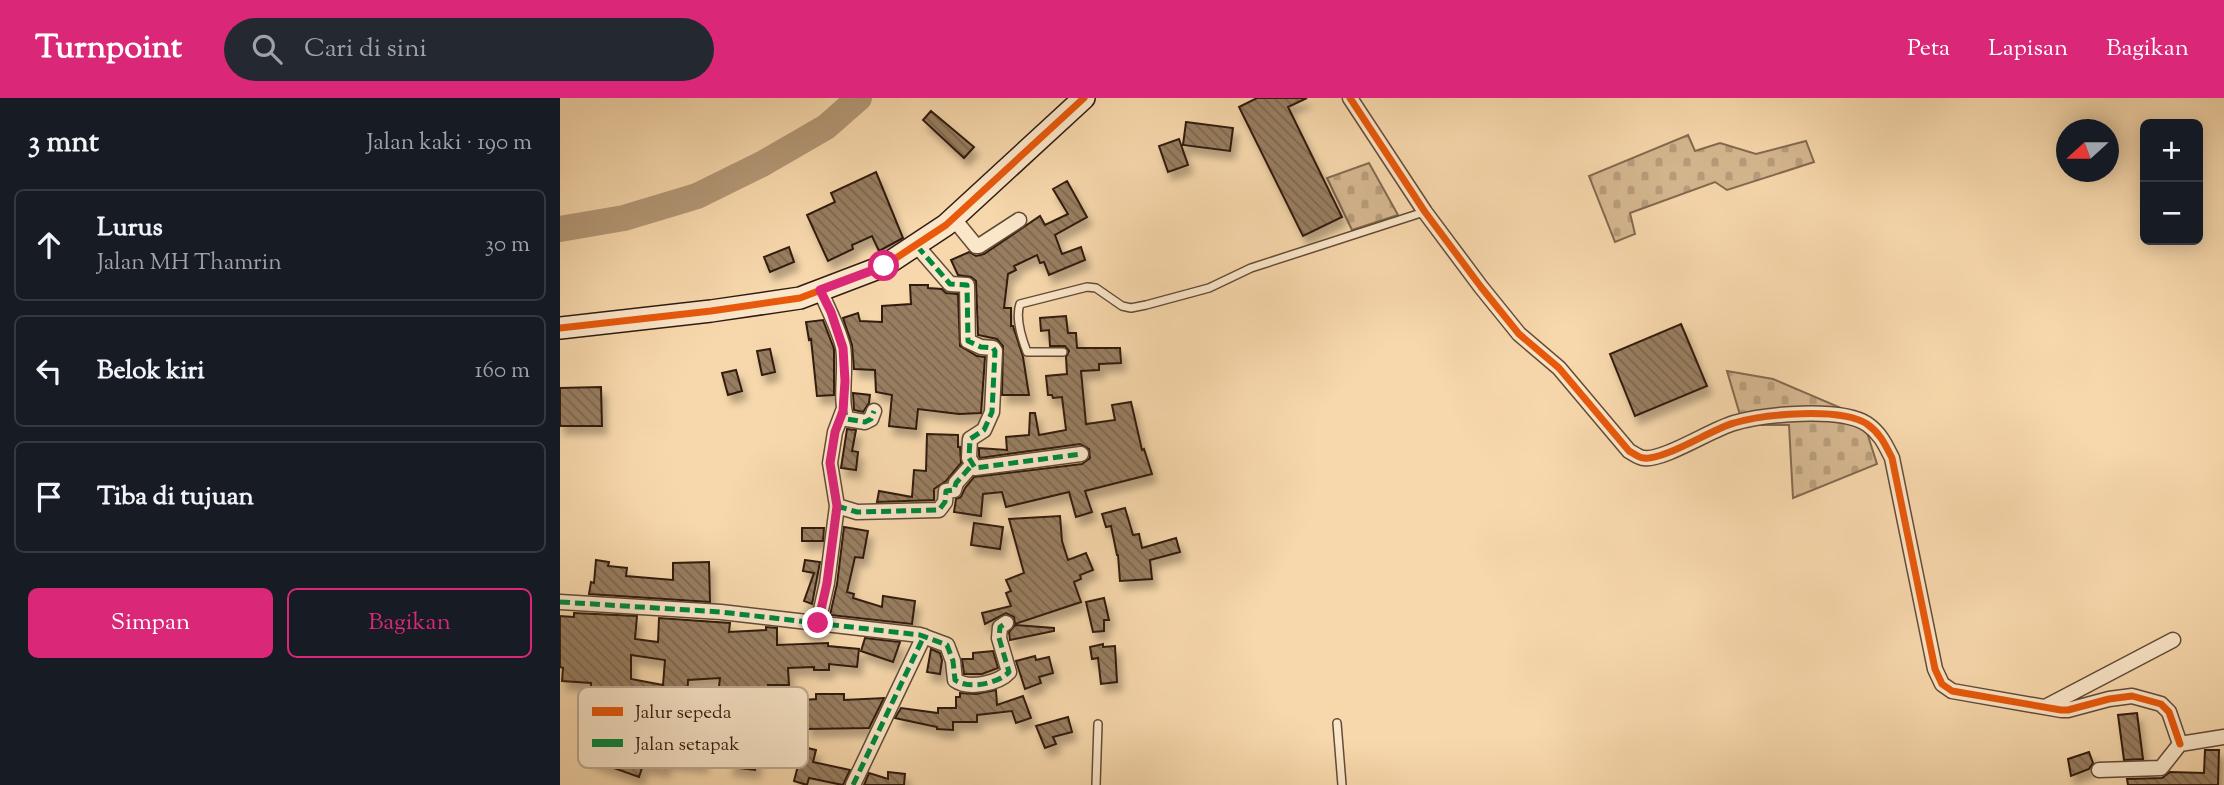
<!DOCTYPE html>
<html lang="id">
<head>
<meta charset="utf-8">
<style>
	:root { --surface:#171b24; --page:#242831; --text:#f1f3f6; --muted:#9ea1a6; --line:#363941; --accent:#db2777 }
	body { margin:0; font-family:"Sorts Mill Goudy",serif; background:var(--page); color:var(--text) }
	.controls { position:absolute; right:21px; top:21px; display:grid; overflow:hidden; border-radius:10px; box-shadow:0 4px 18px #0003 }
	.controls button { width:63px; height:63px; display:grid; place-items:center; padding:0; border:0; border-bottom:2px solid var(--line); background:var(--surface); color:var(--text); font:35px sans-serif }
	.compass { position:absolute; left:1496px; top:21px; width:63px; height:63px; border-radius:50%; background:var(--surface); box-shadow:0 4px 18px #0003; rotate:249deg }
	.stop { position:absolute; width:21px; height:21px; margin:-16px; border:5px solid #db2777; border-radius:50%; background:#fff }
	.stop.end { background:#db2777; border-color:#fff; box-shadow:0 2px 7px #0008 }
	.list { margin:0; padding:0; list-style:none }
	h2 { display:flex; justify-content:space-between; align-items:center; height:91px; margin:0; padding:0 28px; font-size:30px }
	h2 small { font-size:23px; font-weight:400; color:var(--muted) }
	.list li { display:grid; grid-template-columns:46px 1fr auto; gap:21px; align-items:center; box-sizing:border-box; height:112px; margin:0 14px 14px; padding:0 14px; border:2px solid var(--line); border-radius:10px }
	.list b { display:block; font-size:26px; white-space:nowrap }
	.list p { margin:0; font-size:23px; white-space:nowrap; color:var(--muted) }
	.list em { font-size:23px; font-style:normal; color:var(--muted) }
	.actions { display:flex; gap:14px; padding:21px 28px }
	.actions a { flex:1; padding:16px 0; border:2px solid var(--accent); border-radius:10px; text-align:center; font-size:24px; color:var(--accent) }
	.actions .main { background:var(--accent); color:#fff }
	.icon { flex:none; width:38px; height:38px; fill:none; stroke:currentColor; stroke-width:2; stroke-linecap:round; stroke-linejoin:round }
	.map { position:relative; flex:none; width:1664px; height:687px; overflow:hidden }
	header { display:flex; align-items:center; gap:42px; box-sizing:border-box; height:98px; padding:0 35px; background:var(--accent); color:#fff }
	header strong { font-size:33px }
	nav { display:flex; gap:38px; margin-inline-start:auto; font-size:24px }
	.search { width:490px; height:63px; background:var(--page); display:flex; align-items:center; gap:18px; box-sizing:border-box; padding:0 24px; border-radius:38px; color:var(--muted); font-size:26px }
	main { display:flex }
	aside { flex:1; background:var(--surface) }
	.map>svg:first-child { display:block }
</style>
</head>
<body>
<header>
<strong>Turnpoint</strong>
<div class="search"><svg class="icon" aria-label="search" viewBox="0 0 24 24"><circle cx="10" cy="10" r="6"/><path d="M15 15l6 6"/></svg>Cari di sini</div>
<nav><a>Peta</a><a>Lapisan</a><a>Bagikan</a></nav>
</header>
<main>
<aside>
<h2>3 mnt<small>Jalan kaki · 190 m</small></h2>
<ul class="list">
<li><svg class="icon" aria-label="ahead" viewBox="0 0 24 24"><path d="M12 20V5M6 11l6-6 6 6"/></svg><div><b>Lurus</b><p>Jalan MH Thamrin</p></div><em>30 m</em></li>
<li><svg class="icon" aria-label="left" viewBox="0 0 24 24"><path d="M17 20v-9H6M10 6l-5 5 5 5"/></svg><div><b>Belok kiri</b></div><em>160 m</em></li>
<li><svg class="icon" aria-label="arrive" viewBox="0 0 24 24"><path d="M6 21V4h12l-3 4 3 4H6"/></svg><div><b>Tiba di tujuan</b></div></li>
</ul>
<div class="actions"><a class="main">Simpan</a><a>Bagikan</a></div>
</aside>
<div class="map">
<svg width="1664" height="687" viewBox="0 0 1664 687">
	<defs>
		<pattern id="cemetery-stones" width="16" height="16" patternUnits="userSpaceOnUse" patternTransform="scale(1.75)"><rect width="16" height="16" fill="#d6b891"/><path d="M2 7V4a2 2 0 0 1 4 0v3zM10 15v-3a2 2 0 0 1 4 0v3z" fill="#b89e7c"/></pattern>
		<pattern id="building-back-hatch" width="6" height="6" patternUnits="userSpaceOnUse" patternTransform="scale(1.75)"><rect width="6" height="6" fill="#987e61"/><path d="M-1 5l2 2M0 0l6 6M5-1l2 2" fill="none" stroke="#7d664f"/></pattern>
		<filter id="shadow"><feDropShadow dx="4.5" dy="8" stdDeviation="3.5" flood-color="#0004"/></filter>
	</defs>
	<rect width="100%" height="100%" fill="#f7d8ac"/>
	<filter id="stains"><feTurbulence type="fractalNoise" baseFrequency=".00286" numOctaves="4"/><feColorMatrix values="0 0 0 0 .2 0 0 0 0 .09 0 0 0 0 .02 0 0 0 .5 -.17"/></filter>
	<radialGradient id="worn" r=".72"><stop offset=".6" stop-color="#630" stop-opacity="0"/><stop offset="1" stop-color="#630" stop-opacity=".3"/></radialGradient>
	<path fill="url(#cemetery-stones)" stroke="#846a50" stroke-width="2" d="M1128,37L1135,53L1160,45L1196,56L1246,43L1254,64L1167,92L1155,84L1070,115L1075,136L1055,144L1029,78Z
		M809,65L838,117L792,132L767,80Z
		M1167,273L1213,281L1302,319L1317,366L1233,400L1229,327H1183Z"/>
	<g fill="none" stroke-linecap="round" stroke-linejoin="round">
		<path stroke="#b49877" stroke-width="26" d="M0,131L64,120L137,98L202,66L266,29L299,0"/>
	</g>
	<path fill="url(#building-back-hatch)" stroke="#321c10" stroke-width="2" fill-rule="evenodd" filter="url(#shadow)" d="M697,0H747L728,9L782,119L743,138L679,9Z
		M371,13L414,49L404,60L363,22Z
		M626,24L673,30L670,53L623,47Z
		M619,41L628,67L608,74L599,48Z
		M316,74L343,140L319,153L312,138L292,147L293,151L268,163L247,117L275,104L271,95Z
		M507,83L527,119L495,137L502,156L521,149L525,162L489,177L484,164L480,165L477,157L454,168L456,172L448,176L444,210H451V228H453L463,259L469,297H442L443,248L437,241L418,237L416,183L411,179L398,177L391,162L409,154L416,158L424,156L480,118L485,127L508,116L493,91Z
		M229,149L234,164L210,174L204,159Z
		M350,187H368V190L382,191L386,195L398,196L400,248L417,258L425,259L421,315L399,316L358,311L356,331L329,328L332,297L316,294L315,272L294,271L292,247L283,220L298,215L300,223L322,224V208L351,206Z
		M506,218L508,235H516L517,250H560L561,265L539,266V272L521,273L526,326L555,322L552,307L571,304L582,352L584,351L592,376L525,393L532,414L516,419L509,394L446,409L442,394L423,396L421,418L394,414L396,401L401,399L405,390L414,379L522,366L530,360L529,351L520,346L420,360L419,358V350L447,352L446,339L469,337L470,315H475L479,337L506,332L502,299L493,300L492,297H488L486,278L507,276L506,259L509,253L505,248H490L489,232L481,233L480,220Z
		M263,222L274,251V297L257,298L251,241L249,242L246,224Z
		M1121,226L1147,288L1075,318L1050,256Z
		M210,251L215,274L202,277L197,253Z
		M176,272L182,293L168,297L162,275Z
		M41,289L42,328H0V290Z
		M293,295L310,297L309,305L303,314L294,312Z
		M287,331L296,332L292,353L298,354L296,372L281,370Z
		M367,336L398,337V349H400L401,365L386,383L374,391V402L317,404L319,393L352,399L354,372L366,373Z
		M565,410L573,437L579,436L582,450L616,440L620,454L590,462L592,481L560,483L558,457H557L551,428L546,429L542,416Z
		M500,418L502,443L508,462L526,455L533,472L520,477L521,481L514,484L521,504L455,526L454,519L446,515L425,526L422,515L451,508L446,495L451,493L446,482L464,475L449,421Z
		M414,425L443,429L440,451L411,447Z
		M284,429L308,433L303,460L295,459L287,494L294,496L293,500L322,509L323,498L355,503L352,526L270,517L277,486Z
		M242,430H264L263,443H242Z
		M36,462L49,464L48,468L67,470L66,478L113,482V465L149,464L150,504L29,496L31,484L34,485Z
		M245,462L260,464L252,506L244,503L254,475L243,473Z
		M544,500L549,522H544V533L533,534L526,504Z
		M14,515L77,518L75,541L98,544L99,520L170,525L169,534L206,532V529L217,530V547L268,545V548L299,551L297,569L269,566V572H254V569L228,570L229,587H208V590H179V607H159L156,637L182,640L183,636L205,641L203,658L197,657L195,672L169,669L172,654L144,653L143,666L106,663L105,670L83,667L79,679L28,661L33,646L45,650L61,590L31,592V585L2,583L3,570L0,569V518L14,519ZM71,557L105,562L103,587L71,581ZM160,580L157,606L127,603L128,582Z
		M455,527L494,530V533L450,542L449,534Z
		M305,540L340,544L333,564L301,553Z
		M543,546V549L555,548L557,584L541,586L538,560L532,561L530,549Z
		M371,551L380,555L382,562L380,576L367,574Z
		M433,553L438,570L422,576H404L402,561H413V555Z
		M475,558L476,562L489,559L493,575L479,579L481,585L465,591L456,563Z
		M436,592L437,607L463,598L471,620L456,625L452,613L417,617V624H393V632L377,631V629L335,620L341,610L378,615V610H396V599H400V595L416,596Z
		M256,596H284V602L324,600L309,630L247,631L245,602L256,601Z
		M1577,615L1583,661L1564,662L1558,617Z
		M508,619L512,634L493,639L496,646L485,650L476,628Z
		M231,646L256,652L253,664L290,672L283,687L249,680L247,687L234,683L240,660L229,657Z
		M1645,652H1659L1658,687H1568L1567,681L1602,680L1610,674L1644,675Z
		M1529,654L1533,665L1529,671L1511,678L1508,661Z
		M328,674L345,676L344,687H304L309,675L328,681Z"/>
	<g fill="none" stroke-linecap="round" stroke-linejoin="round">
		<g stroke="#634b37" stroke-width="10">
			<path id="lane" d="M503,254H467C462,241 455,220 460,206L527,189L536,190L562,208L571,210L586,207L649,190L691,170L864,114
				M777,625L782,687
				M536,687L538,626"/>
		</g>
		<g stroke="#634b37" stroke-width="17">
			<path id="street" d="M790,0L865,114L921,189L959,236L999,270L1069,353C1073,355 1079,360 1084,360C1103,363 1152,331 1174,325C1204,316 1280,309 1307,326C1320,335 1325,346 1332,360L1375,571L1382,586L1392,593L1501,612H1508L1549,601L1572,598L1601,606L1609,614L1620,646
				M386,127L398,126L416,148H419L459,122
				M357,148L390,186L407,187L408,243L421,249L433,250L435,253L432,314L424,332L410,341L409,360L415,370L521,356
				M260,192C268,211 278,229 283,249C287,272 279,302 287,321L305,324L311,321L314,313
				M277,408L297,414L379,412L385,404L386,393L394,392L396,385L412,367
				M0,504L161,514L360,537L387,547L393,563L395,582C409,592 439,585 449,574L439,540L440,529L446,525
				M258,525L267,485L277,408L270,365L275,334L283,313
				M1487,608L1613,542
				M1539,672L1601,670L1620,646L1664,639
				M293,687L364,538"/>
		</g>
		<g stroke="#321c10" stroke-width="24">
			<path id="secondary" d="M0,230L151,213L240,200L324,168L386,127L524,0"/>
		</g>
		<use href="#lane" stroke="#fae6c9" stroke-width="7"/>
		<use href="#street" stroke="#fae6c9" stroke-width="14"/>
		<use href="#secondary" stroke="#fae6c9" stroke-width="21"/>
		<path stroke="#00873e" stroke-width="5" stroke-dasharray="10 5" stroke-linecap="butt" d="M357,148L390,186L407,187L408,243L421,249L433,250L435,253L432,314L424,332L410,341L409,360L415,370L521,356
			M260,192C268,211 278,229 283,249C287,272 279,302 287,321L305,324L311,321L314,313
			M277,408L297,414L379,412L385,404L386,393L394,392L396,385L412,367
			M0,504L161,514L360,537L387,547L393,563L395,582C409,592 439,585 449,574L439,540L440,529L446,525
			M258,525L267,485L277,408L270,365L275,334L283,313
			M293,687L364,538"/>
		<g stroke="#fae6c9" stroke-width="11">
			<path id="cycleway" d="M790,0L865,114L921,189L959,236L999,270L1069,353C1073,355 1079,360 1084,360C1103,363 1152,331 1174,325C1204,316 1280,309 1307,326C1320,335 1325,346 1332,360L1375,571L1382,586L1392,593L1501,612H1508L1549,601L1572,598L1601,606L1609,614L1620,646
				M0,230L151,213L240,200L324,168L386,127L524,0"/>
		</g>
		<use href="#cycleway" stroke="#e8590c" stroke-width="7"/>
	</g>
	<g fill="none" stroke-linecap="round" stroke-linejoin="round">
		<path stroke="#db2777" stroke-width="9" d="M258,525L267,485L277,408L270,365L275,334L283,313L285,283L283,250L271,214L260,192L324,168"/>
	</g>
	<rect x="18" y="589" width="230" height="81" rx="10" fill="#fae6c9" stroke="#bea992" stroke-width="2"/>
	<rect x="32" y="609" width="31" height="9" fill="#e8590c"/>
	<rect x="32" y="641" width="31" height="8" fill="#00873e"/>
	<g font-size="19" fill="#321c10">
		<text x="75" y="620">Jalur sepeda</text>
		<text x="75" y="652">Jalan setapak</text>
	</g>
	<rect width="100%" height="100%" filter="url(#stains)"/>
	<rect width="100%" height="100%" fill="url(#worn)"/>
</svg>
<div class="controls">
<button>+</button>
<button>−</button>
</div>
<svg class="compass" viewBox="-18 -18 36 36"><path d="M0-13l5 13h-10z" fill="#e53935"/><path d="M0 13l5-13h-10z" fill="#9ea1a6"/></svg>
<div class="stop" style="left:324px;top:168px"></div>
<div class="stop end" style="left:258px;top:525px"></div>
</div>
</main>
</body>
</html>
